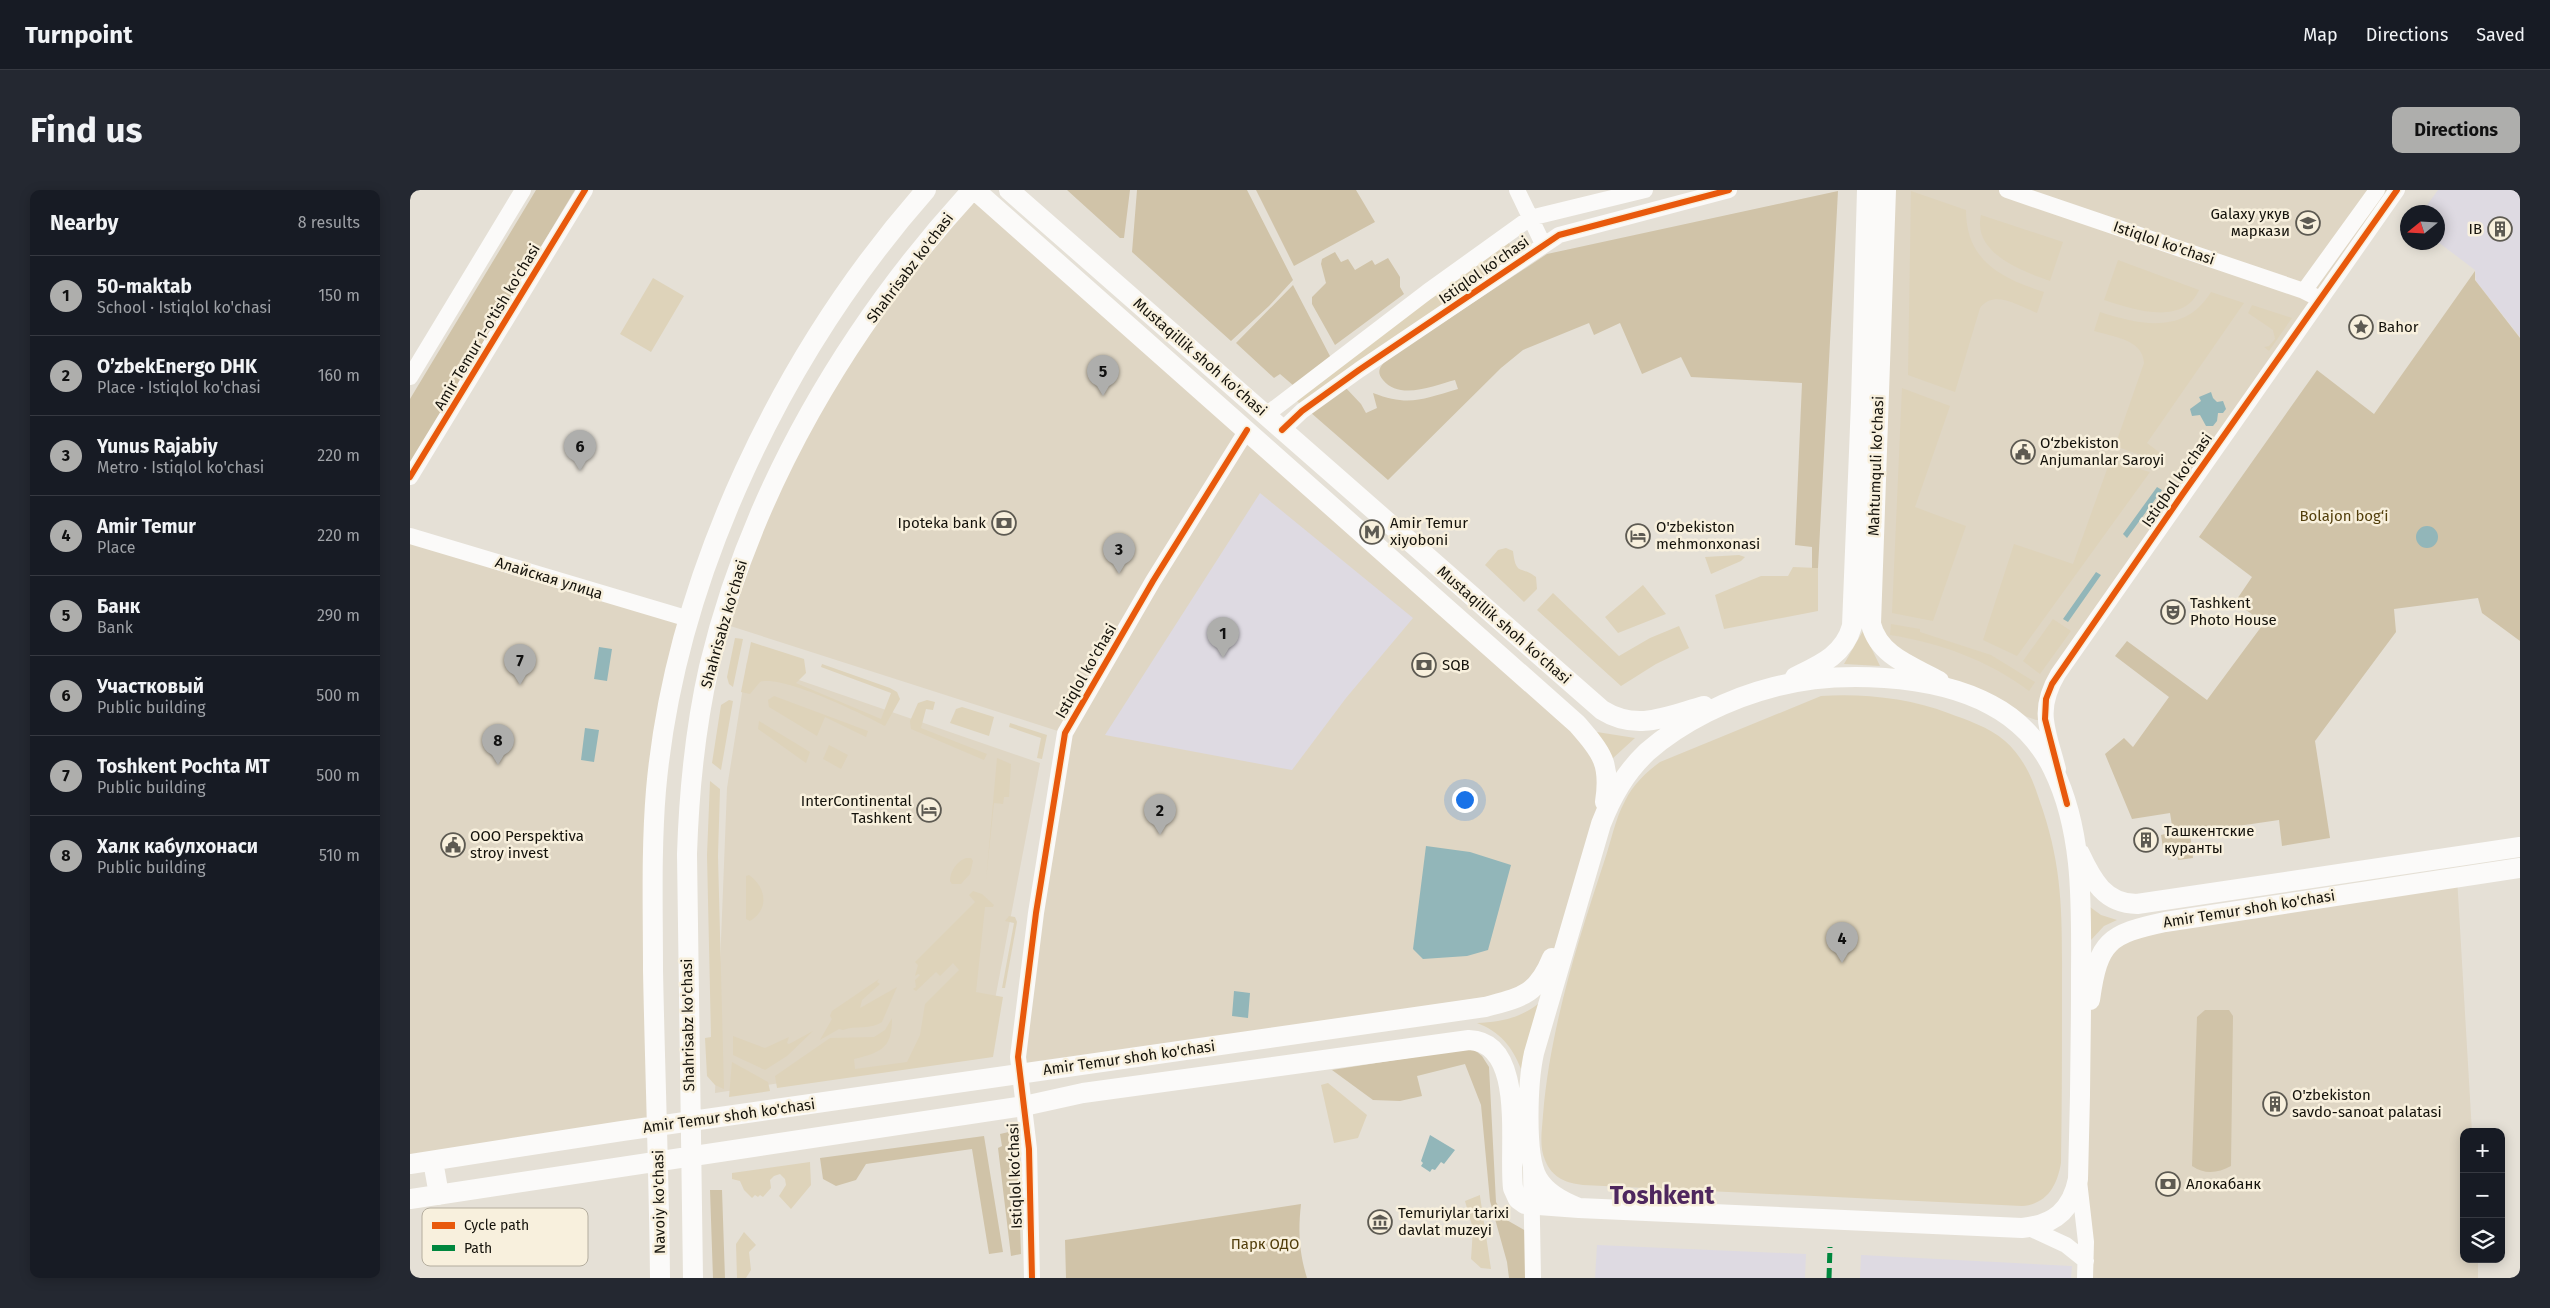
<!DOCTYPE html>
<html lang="en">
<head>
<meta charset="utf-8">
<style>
	:root { --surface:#171b24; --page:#242831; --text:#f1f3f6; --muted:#9ea1a6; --line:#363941; --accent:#aeaeac }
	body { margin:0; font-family:"Fira Sans",sans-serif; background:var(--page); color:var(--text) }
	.controls { position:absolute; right:15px; bottom:15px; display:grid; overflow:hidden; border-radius:10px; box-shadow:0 2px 12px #0003 }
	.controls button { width:45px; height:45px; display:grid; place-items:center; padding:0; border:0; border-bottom:1px solid var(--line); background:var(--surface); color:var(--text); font:25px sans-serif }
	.compass { position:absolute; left:1990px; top:15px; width:45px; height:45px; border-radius:50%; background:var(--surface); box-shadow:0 2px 12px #0003; rotate:252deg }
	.you { position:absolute; left:1054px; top:609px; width:18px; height:18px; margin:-12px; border:4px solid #fff; border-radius:50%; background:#1a73e8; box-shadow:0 0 0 8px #1a73e833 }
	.badge { display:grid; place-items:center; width:32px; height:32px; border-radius:50%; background:var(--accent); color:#111; font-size:16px; font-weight:700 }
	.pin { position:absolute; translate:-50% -41px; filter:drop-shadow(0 1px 2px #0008) }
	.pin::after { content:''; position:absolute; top:26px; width:18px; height:15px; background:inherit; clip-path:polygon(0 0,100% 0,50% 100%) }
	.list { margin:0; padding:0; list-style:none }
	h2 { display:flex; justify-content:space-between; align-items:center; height:65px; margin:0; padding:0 20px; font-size:21px }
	h2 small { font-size:16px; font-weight:400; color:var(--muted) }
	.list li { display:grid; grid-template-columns:32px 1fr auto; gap:15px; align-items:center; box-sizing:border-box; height:80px; padding:0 20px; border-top:1px solid var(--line) }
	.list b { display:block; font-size:19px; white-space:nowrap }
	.list p { margin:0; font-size:16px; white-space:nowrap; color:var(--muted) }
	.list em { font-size:16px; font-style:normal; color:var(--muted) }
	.icon { flex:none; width:28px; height:28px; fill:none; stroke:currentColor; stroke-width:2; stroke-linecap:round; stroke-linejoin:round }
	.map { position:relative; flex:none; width:2110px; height:1088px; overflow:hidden; border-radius:10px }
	header { display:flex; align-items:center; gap:30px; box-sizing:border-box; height:70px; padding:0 25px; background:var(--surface); border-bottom:1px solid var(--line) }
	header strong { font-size:24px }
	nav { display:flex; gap:28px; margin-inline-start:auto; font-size:18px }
	.intro { display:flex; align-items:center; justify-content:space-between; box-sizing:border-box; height:120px; padding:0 30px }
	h1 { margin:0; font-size:35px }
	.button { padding:12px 22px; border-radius:10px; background:var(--accent); color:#111; font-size:18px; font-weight:700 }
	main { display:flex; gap:30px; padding:0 30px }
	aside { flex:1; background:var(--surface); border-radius:10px; box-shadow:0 2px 12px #0003 }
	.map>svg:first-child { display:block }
</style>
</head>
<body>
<header>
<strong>Turnpoint</strong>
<nav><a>Map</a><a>Directions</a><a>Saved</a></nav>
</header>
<div class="intro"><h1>Find us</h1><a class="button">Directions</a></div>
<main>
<aside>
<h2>Nearby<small>8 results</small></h2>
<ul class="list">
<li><span class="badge">1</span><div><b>50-maktab</b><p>School · Istiqlol ko'chasi</p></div><em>150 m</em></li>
<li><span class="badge">2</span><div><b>O’zbekEnergo DHK</b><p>Place · Istiqlol ko'chasi</p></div><em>160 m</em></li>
<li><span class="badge">3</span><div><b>Yunus Rajabiy</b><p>Metro · Istiqlol ko'chasi</p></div><em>220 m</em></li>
<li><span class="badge">4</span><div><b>Amir Temur</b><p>Place</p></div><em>220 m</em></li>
<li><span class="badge">5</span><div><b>Банк</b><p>Bank</p></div><em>290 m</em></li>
<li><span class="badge">6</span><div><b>Участковый</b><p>Public building</p></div><em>500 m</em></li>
<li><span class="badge">7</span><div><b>Toshkent Pochta MT</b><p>Public building</p></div><em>500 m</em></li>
<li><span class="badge">8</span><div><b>Халк кабулхонаси</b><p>Public building</p></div><em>510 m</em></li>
</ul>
</aside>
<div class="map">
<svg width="2110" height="1088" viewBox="0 0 2110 1088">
	<rect width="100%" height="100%" fill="#e5e0d6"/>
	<path fill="#dfd6c4" d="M562,0L1187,559L1191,634L1135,785L1122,799L610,884L654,543L311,433L398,227Z
		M1476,0H1987L1648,483L1635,529L1626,530L1581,514L1478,463L1461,429Z
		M0,346L279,429L255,535L246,936L0,974Z
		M337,472L630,573L575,862L305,903L317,598Z
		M2047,687L2062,942H2054V1069H2068V1088H1675L1681,805L1700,751Z"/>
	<path fill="#dedae2" d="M2028,0H2110V147L2066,91L2065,80L2028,52V22H2012Z
		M850,303L1003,428L936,508L882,580L695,545Z
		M1187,1055L1396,1064L1395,1088H1185Z
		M1451,1065L1662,1076L1661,1088H1450Z"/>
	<path fill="#ded3ba" d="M1501,1L1556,20C1556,71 1591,88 1634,102L1627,123C1609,116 1584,99 1570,118L1545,202L1498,185Z
		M1571,25L1653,52L1640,91C1612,81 1562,63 1571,25Z
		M1097,50L1108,67L891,215L885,209Z
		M1708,70L1789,100C1773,137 1722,119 1694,110Z
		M243,88L274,106L241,162L210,144Z
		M1801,102L1834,113L1737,253L1754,266L1750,272L1705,256L1734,173C1733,149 1703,147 1684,141L1690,122C1730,135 1775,145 1801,102Z
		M1842,115L1882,128L1859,161L1854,157L1859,156L1865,149L1863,140L1838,123Z
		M1492,198L1540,216L1505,317L1556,336L1523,431L1482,423Z
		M1700,271L1740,282L1607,466L1573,450L1604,354L1663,374Z
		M1096,358L1103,361C1106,387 1111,375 1126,387L1127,399L1114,412L1075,375L1088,360Z
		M1329,365L1335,367L1331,371L1301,384L1295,367Z
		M1383,377L1408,378V421L1314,439L1305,405L1351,386H1378Z
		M1233,395L1256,424L1208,443L1195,427Z
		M1143,403L1209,466L1240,448L1269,436L1279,458L1246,474L1211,496L1127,420Z
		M1643,429L1661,441L1630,484L1613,471Z
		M1481,434L1510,439V442L1581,465L1625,492L1619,501C1578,470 1530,453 1480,445Z
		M1453,441L1470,476L1434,474Z
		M325,448L333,449L323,497L319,494L317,487Z
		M341,452L394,469L396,483L386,493L471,529L481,503L411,477L412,474L480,498L487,502L490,509L475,536C453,524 371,484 350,492L340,504L331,502Z
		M364,506L458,541L456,547L415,527L407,546L359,517L358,510Z
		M1411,506C1450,503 1501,508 1538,523C1557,530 1579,537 1595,551C1613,567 1622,587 1629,609C1654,678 1652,728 1652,799C1652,857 1652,915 1651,973C1647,996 1637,1014 1612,1016L1173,995C1156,993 1142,988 1135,970C1129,956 1132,940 1133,925C1140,839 1167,754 1194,672C1201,652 1205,629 1215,611C1222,596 1236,582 1250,572Z
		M319,510L323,511L311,580L302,573L311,515Z
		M517,510L525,512L523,520L516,519L511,538L577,564L574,570L501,539L500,531L508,513Z
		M552,517L584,527L579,546L540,533L546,519Z
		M349,531L400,562L396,573L348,539Z
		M600,533L637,545L632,569L627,568L631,548L599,537Z
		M1187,542L1225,548L1202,569Z
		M419,555L438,565L431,579L413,569Z
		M587,568L601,574L599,607H594L593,614L584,613L576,690Z
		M300,591L310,599L308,666L314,899L305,895L297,886L295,848L301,847L297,665Z
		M556,668H561L563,671L560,684L551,694H542L540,691C540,681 547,671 556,668Z
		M339,685C356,697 360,719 340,731L336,729V686Z
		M563,701L572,704L584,715L583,717H575L566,802L593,807L583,867L367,898L365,886L420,848L464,847L475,840L482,828C482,855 475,862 444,869L445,879L497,872L510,845L515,814L549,780L543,773L530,786L526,782L506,801L503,799L506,797L505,790L510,785L508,784L505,786L508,775L505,772L565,712L559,705Z
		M1680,717L1691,725L1707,730L1694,736L1681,750Z
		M599,726L605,727L607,732L595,798H592L604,733L595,731Z
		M469,789L467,792L470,794L452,810L450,818L487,797L472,832C460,840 446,835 433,840L429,839L410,850L422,829L420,826L422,821Z
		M1129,813L1111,879C1102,856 1090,842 1067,833C1091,832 1111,828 1129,813Z
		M403,841L377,866L355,880L323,865V846L355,858L379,847L377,853L379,854Z
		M322,872L358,892L360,901L319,907Z
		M918,893L957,925L948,948L924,953L911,895Z
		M400,972L401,995L381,1019L369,1006L376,995L375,989L370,984L364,986L360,990L361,998L353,1007L350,1005L348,1007L345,1005L342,1008L334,1000L330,991L322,989V983Z
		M1070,1005V1006L1081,1079L1071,1078L1061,1069L1063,1039L1055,1011Z
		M334,1042L346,1055L339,1062L341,1080L336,1088H327L326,1054Z"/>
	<path fill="#d0c3a8" d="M126,0H165L0,274V209Z
		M657,0H720L714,48H710Z
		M727,0H837L883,90L859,116L821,151L722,62Z
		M846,0H946L965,32L884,76Z
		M1428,1L1408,378H1402V357L1385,355L1392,193L1281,187L1271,167L1232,184L1210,133L1184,145L1179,133L1113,160L1091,178L978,290L900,222L935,197L951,214L956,223L967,218L963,203C999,217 1013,209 1048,199L1045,190C1025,195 990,211 973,190C966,182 970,177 976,170L1137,64Z
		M925,62L931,72L938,69L945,80L962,70L965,75L978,68L990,87V97L994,104L925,155L902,114V107L916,93L911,74L912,69Z
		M2065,81V90L2110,148V451L2072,423L2068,408L1984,419L1986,442L1905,551L1920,648L1872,656L1869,630L1780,643L1783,668L1768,670L1766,656L1753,658L1751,645L1763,642L1760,623L1722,629L1695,564L1714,548L1723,557L1759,507L1705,466L1717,451L1797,510L1854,433L1825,412L1842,387L1789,347L1907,180L1964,224Z
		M883,95L921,168L884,196L870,184L864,188L826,153Z
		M1795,820H1819L1823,826L1821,976C1808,983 1795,985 1782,976L1787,827Z
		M1062,858L1072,866L1079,877L1086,1012L1095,1029L1116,1041L1115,1088H1099L1097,1072L1080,1011L1071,915L1055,874L1007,886L1012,906L990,911L963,910L922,880Z
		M603,941L607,949L611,1064L601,1066L588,958L592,956L590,944Z
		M574,946L593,1062L579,1064L562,959L456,974L446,990L426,996L413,989L410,968Z
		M300,1000H312L315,1088H303Z
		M891,1014C888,1041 889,1062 897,1088H656L655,1050Z"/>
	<path fill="#92b6b9" d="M1801,202L1803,208L1807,212L1813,211L1816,219L1813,223H1808L1807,231L1803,236H1796L1790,225L1782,226L1780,219L1791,211L1789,207Z
		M1747,297L1752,300L1717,348L1713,344Z
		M2006 347a11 11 0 1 1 22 0a11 11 0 1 1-22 0Z
		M1686,382L1691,385L1658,432L1653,429Z
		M189,457L202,459L197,491L184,489Z
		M175,538L189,540L184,572L171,570Z
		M1016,656L1060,662L1101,675L1078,760L1057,766L1013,769L1003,759Z
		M824,801L840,803L838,828L822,826Z
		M1020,945L1045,960L1034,974L1031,972L1025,980L1022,979L1020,982L1011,976L1013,973L1011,971Z"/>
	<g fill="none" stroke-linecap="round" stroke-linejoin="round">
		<path stroke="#fbfaf9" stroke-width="16" d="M1107,0L1133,54
			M1597,0L1894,101L1910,109
			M1894,101L1967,0
			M0,187L113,0
			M856,225L1017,102L1120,28L1235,0
			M872,240L892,221L949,180L1149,45L1319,0
			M0,287L175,0
			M0,346L279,429
			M1648,579C1638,540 1626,521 1648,484L1987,0
			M1121,978L1123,1088
			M1669,991L1676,1052L1675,1088
			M1617,1037L1656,1055L1676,1071
			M622,1088L619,959L608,867L626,723L655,543L743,391L837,240"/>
		<path stroke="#fbfaf9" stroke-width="20" d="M565,0L1167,534C1192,563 1201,573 1195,612
			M599,0L1192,520C1227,542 1258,526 1294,516
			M1476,0L1461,434C1469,466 1502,476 1529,491
			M1385,487C1410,475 1434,465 1442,436L1451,212L1457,0
			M1670,664C1682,690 1695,714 1727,714L2110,657
			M1680,810C1688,751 1699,744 1755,732L2110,678
			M23,971L29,1005
			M0,974L212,941L1075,817C1112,807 1127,805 1142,768
			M0,1009L614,916L673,903L1059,850C1117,852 1098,960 1103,998L1108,1009L1115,1014L1169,1018L1612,1038C1644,1035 1662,1020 1668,989C1670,923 1671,858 1671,792C1671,722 1675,644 1643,579C1630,552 1608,529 1581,515C1524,484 1427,480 1364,497C1320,508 1271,532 1237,562C1215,583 1202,606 1191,634L1124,863C1118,890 1114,966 1128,989C1137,1004 1153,1012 1169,1018
			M250,1088C249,985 245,883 243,780C243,720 241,660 246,600C265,385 374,161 516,0
			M283,1088L277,664C279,602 285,539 299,477C341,300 439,134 562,0"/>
		<path stroke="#00873e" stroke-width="5" stroke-dasharray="10 5" stroke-linecap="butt" d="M1419,1088L1420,1057"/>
		<g stroke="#f8f0dd" stroke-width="9">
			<path id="cycleway" d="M872,240L892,221L949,180L1149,45L1319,0
				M0,287L175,0
				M1657,614L1635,529L1636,509L1642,494L1772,305L1987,0
				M622,1088L619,959L608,867L626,723L655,543L743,391L837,240"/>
		</g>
		<use href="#cycleway" stroke="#e8590c" stroke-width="6"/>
	</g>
	<defs>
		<g id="school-ring" transform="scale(1.25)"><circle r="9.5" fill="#f8f0dd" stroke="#5d5a52" stroke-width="1.5"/><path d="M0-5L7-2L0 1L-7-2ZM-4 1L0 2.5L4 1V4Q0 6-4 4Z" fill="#5d5a52"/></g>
		<g id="building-ring" transform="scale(1.25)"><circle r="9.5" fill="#f8f0dd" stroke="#5d5a52" stroke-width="1.5"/><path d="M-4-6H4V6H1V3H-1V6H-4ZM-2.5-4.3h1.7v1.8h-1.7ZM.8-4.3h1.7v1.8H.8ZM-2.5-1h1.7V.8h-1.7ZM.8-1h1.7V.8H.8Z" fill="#5d5a52"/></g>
		<g id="sight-ring" transform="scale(1.25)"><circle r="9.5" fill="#f8f0dd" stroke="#5d5a52" stroke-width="1.5"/><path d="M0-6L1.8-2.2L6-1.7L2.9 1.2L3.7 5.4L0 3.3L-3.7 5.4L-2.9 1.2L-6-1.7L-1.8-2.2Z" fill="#5d5a52"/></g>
		<g id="civic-ring" transform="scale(1.25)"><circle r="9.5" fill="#f8f0dd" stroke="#5d5a52" stroke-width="1.5"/><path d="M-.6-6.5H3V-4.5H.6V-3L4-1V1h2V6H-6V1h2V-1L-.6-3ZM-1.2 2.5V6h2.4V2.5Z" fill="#5d5a52"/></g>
		<g id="bank-ring" transform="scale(1.25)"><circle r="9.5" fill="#f8f0dd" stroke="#5d5a52" stroke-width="1.5"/><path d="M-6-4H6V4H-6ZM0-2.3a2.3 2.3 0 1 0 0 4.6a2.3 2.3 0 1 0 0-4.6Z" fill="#5d5a52"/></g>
		<g id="metro-ring" transform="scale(1.25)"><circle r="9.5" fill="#f8f0dd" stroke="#5d5a52" stroke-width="1.5"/><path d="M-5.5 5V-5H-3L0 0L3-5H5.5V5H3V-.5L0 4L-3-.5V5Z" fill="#5d5a52"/></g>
		<g id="hotel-ring" transform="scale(1.25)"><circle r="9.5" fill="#f8f0dd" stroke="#5d5a52" stroke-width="1.5"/><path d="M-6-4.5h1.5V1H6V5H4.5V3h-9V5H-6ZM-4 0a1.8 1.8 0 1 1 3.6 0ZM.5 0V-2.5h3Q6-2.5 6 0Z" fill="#5d5a52"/></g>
		<g id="theatre-ring" transform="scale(1.25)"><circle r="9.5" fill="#f8f0dd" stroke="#5d5a52" stroke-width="1.5"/><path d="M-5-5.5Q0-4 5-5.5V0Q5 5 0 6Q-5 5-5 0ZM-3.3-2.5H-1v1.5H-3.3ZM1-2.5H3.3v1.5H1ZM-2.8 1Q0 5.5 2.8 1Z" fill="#5d5a52"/></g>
		<g id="museum-ring" transform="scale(1.25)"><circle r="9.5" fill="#f8f0dd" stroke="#5d5a52" stroke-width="1.5"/><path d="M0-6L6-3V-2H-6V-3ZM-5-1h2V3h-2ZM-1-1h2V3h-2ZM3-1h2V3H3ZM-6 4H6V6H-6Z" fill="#5d5a52"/></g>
	</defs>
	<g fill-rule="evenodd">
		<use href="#school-ring" x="1898" y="33"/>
		<use href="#building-ring" x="2090" y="39"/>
		<use href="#sight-ring" x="1951" y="137"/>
		<use href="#civic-ring" x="1613" y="262"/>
		<use href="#bank-ring" x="594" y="333"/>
		<use href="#metro-ring" x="962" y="342"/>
		<use href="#hotel-ring" x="1228" y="346"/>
		<use href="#theatre-ring" x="1763" y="422"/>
		<use href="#bank-ring" x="1014" y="475"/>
		<use href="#hotel-ring" x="519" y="620"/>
		<use href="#building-ring" x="1736" y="650"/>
		<use href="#civic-ring" x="43" y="655"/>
		<use href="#building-ring" x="1865" y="914"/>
		<use href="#bank-ring" x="1758" y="994"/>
		<use href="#museum-ring" x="970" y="1032"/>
	</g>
	<g text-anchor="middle" stroke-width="5" stroke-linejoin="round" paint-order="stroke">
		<g font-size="15" fill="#14120b" stroke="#f8f0dd" text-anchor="start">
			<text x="1880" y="29" text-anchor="end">Galaxy укув<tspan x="1880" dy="17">маркази</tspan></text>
			<text x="2072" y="44" text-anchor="end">IB</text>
			<text x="1968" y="142">Bahor</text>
			<text x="1630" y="258">O‘zbekiston<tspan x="1630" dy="17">Anjumanlar Saroyi</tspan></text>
			<text x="576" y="338" text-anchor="end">Ipoteka bank</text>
			<text x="980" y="338">Amir Temur<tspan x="980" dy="17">xiyoboni</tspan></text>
			<text x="1246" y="342">O'zbekiston<tspan x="1246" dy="17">mehmonxonasi</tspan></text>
			<text x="1780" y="418">Tashkent<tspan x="1780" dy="17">Photo House</tspan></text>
			<text x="1032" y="480">SQB</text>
			<text x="502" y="616" text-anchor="end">InterContinental<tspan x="502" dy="17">Tashkent</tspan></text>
			<text x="1754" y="646">Ташкентские<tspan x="1754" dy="17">куранты</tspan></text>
			<text x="60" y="651">ООО Perspektiva<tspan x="60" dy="17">stroy invest</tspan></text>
			<text x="1882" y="910">O'zbekiston<tspan x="1882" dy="17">savdo-sanoat palatasi</tspan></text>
			<text x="1776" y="999">Алокабанк</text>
			<text x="988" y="1028">Temuriylar tarixi<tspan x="988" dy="17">davlat muzeyi</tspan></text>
		</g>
		<g font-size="15" fill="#14120b" stroke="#f8f0dd">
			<text transform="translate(1754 53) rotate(19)" y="5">Istiqlol ko'chasi</text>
			<text transform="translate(500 78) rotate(-53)" y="5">Shahrisabz ko'chasi</text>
			<text transform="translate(1074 80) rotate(-35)" y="5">Istiqlol ko'chasi</text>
			<text transform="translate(77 137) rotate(-59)" y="5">Amir Temur 1-o'tish ko'chasi</text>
			<text transform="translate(790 167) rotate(41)" y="5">Mustaqillik shoh ko'chasi</text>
			<text transform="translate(1466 276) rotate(-88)" y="5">Mahtumquli ko'chasi</text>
			<text transform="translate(1767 290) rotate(-55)" y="5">Istiqbol ko'chasi</text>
			<text transform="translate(139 388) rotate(17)" y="5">Алайская улица</text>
			<text transform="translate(314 434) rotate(-74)" y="5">Shahrisabz ko'chasi</text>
			<text transform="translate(1094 435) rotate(41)" y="5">Mustaqillik shoh ko'chasi</text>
			<text transform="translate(676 481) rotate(-60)" y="5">Istiqlol ko'chasi</text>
			<text transform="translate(1839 719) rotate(-9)" y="5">Amir Temur shoh ko'chasi</text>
			<text transform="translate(278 835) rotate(-91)" y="5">Shahrisabz ko'chasi</text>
			<text transform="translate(719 868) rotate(-8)" y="5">Amir Temur shoh ko'chasi</text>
			<text transform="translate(319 926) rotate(-8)" y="5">Amir Temur shoh ko'chasi</text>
			<text transform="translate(605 986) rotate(-92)" y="5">Istiqlol ko‘chasi</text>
			<text transform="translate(249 1012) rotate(-91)" y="5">Navoiy ko'chasi</text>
		</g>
		<g font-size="15" fill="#523e0b" stroke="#f8f0dd">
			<text x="1934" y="331">Bolajon bog‘i</text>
			<text x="855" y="1059">Парк ОДО</text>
		</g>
		<g font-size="25" font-weight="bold" fill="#4e275e" stroke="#f8f0dd">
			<text x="1252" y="1014">Toshkent</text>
		</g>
	</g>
	<rect x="12" y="1018" width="166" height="58" rx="8" fill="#f8f0dd" stroke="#b4ad9e" stroke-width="1"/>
	<rect x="22" y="1032" width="23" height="7" fill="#e8590c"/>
	<rect x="22" y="1055" width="23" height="6" fill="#00873e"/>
	<g font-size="14" fill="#14120b">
		<text x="54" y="1040">Cycle path</text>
		<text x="54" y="1063">Path</text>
	</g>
</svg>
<div class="controls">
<button>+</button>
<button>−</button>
<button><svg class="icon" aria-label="layers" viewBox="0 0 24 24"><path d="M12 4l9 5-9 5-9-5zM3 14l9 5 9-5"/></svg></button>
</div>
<svg class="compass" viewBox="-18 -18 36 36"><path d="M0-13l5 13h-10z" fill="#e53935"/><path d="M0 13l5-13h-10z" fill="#9ea1a6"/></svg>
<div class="you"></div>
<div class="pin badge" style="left:813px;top:468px">1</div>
<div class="pin badge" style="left:750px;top:645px">2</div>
<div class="pin badge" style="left:709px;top:384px">3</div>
<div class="pin badge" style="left:1432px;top:773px">4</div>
<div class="pin badge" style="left:693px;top:206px">5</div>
<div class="pin badge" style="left:170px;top:281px">6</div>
<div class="pin badge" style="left:110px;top:495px">7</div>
<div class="pin badge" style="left:88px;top:575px">8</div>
</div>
</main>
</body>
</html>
